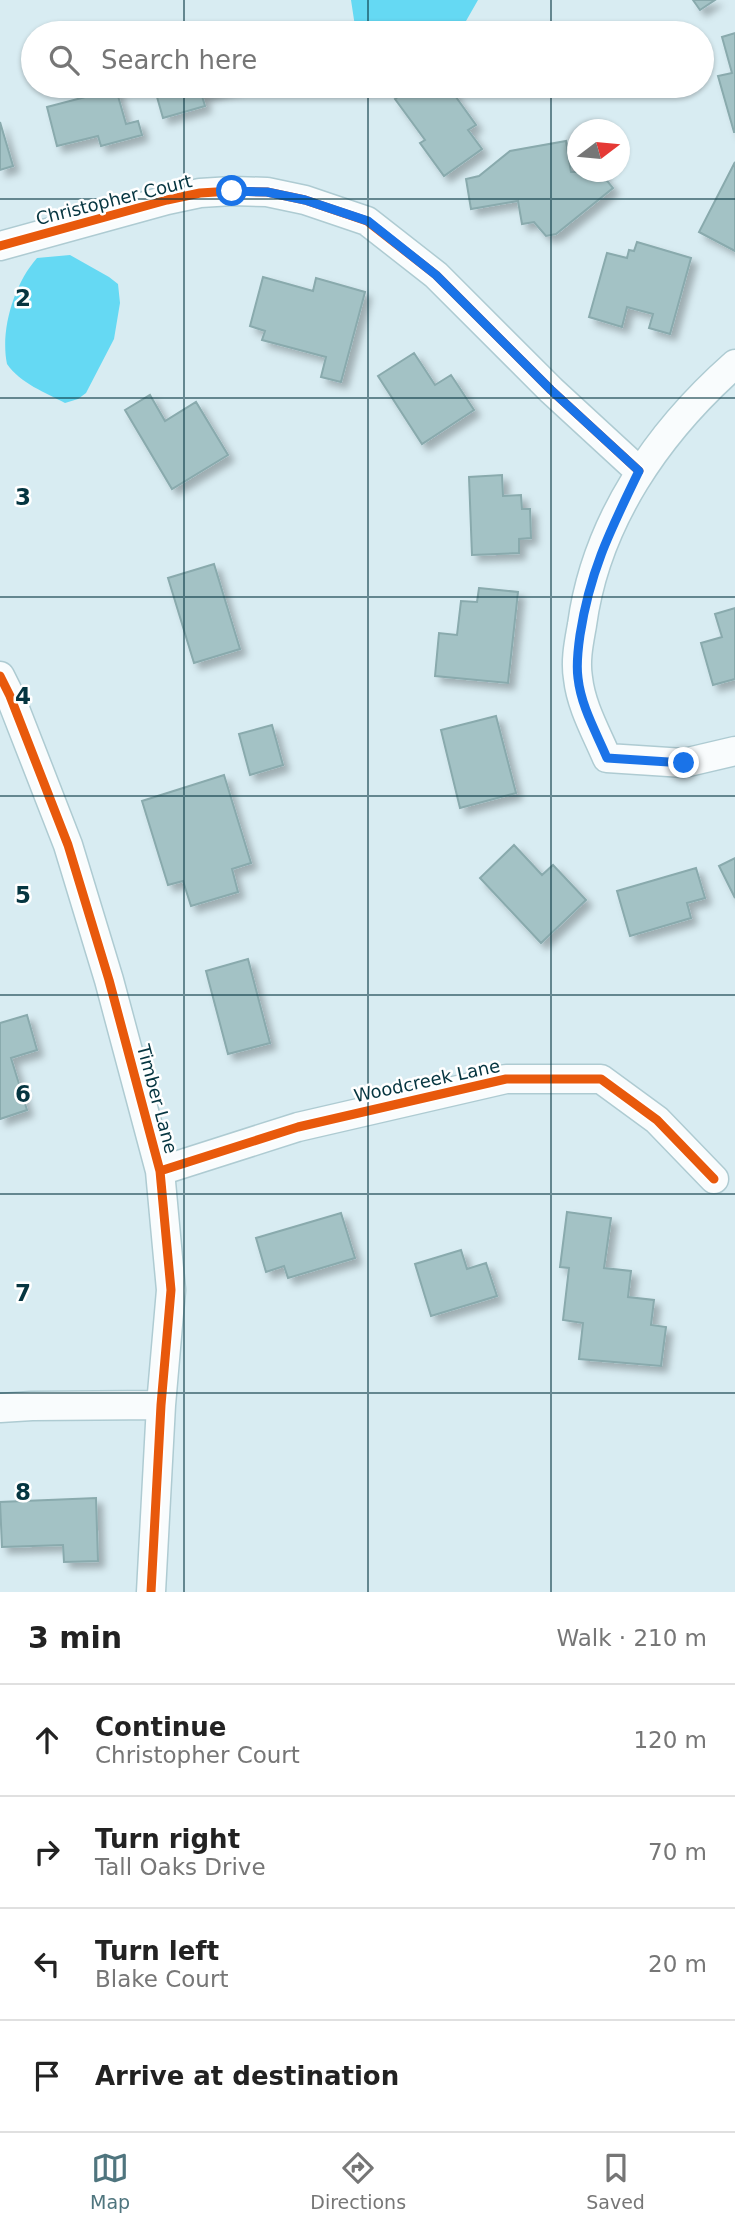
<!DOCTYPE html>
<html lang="en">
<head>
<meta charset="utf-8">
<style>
	:root { --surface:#fff; --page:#f6f6f6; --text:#222; --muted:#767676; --line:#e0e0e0; --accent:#4f757e }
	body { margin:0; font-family:"DejaVu Sans",sans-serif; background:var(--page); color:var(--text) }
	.compass { position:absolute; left:567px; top:119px; width:63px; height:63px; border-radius:50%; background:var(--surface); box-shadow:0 2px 5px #0004; rotate:74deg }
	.stop { position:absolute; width:21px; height:21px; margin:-16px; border:5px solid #1a73e8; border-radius:50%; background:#fff }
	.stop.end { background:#1a73e8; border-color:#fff; box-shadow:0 2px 7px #0008 }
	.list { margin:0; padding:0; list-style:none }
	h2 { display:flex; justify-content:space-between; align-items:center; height:91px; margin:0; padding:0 28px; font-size:30px }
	h2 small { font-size:23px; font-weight:400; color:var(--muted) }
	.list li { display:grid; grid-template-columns:46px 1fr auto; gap:21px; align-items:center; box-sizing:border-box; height:112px; padding:0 28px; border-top:2px solid var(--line) }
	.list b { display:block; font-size:26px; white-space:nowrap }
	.list p { margin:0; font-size:23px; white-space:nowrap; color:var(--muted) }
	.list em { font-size:23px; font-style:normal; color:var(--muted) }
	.icon { flex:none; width:38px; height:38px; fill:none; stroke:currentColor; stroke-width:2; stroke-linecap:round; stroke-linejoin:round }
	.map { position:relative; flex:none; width:735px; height:1592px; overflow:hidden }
	.search { position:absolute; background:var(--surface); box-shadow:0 2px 5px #0004; left:21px; right:21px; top:21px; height:77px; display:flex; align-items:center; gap:18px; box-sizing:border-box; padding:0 24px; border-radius:38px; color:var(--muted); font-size:26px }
	.sheet { height:539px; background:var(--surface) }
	nav { display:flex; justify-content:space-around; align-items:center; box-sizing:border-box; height:98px; border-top:2px solid var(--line); background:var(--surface); font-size:19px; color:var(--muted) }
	nav a { display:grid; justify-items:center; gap:4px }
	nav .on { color:var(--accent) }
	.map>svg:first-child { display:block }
</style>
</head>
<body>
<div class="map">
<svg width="735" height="1592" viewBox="0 0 735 1592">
	<defs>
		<filter id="shadow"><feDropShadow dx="6" dy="6" stdDeviation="3.5" flood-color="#0004"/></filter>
	</defs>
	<rect width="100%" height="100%" fill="#d8ecf2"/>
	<path fill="#65d9f3" d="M351,0H478L466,21L454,33H356Z
		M70,255L109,277L118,284L120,303L114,339L86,393L78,399L65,403C46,393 20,383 7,364C0,330 14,284 37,258Z"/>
	<path fill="#a3c2c5" stroke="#89aaad" stroke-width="2" filter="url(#shadow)" d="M693,0H715L700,10Z
		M735,33V132H734L718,76L732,73L722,37Z
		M174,86H237L202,96L205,106L163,118L157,97L175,92Z
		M414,86H448L476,125L468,130L482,149L444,176L420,143L425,140L395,99Z
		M116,89L126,124L138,121L142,135L101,146L98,136L57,146L47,107Z
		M0,122L13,166L0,170Z
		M566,141L571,172H600L613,188L556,234L546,236L534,222L522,224L518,201L471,209L466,179L479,176L510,151Z
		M735,162V251L699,232Z
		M637,242L691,258L670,334L649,328L653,314L627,307L622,327L589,317L607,253L627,258L629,250L634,251Z
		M263,277L313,291L316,278L365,292L341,382L321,377L326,357L262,340L265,331L250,326Z
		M414,353L435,385L451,375L474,410L422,444L378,376Z
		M150,395L165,421L196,402L228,455L172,489L125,410Z
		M502,475L503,496L521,495L522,509H530L531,538L519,539V553L472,555L469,477Z
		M214,564L240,649L194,663L168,578Z
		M479,588L518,592L508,683L435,676L439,633L457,635L461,601L477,602Z
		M735,608V679L713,685L701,643L722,637L715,614Z
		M496,716L516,793L460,808L441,730Z
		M272,725L283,765L250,775L239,734Z
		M224,775L251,863L232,869L238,892L191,906L183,881L168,885L142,801Z
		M514,845L542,875L553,865L586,900L541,943L480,878Z
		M735,858V898L719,866Z
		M696,868L705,898L687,903L691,918L630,936L617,891Z
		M248,959L270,1043L228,1054L206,971Z
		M27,1015L37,1050L11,1058L27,1110L0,1119V1023Z
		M567,1212L611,1218L604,1268L631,1271L628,1297L654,1300L651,1325L666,1327L661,1366L579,1359L583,1323L563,1320L569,1268L560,1267Z
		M341,1213L355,1258L288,1278L284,1266L266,1272L256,1238Z
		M461,1250L467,1269L486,1263L497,1296L431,1316L415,1264Z
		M96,1498L98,1561L64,1562L63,1545L2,1547L0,1502Z"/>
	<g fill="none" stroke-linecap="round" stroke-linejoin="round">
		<g stroke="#aecbd2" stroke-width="31">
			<path id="minor" d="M0,246L167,200L200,193L232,191L267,192L305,200L367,221L436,275L551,390L639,471
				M735,364C658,432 596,521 582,625C579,642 575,660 578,678C581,706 596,732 607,758L684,763L735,751
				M0,676L10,696L68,845L109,980L160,1171L171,1290L161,1405L151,1592
				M160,1171L298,1127L506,1079H601L657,1120L714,1179
				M0,1408L32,1406L161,1405"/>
		</g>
		<use href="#minor" stroke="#f9fcfd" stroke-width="28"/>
		<g stroke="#fff" stroke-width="13">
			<path id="cycleway" d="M0,246L167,200L200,193L232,191L267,192L305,200L367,221L436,275L551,390L639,471
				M0,676L10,696L68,845L109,980L160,1171L171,1290L161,1405L151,1592
				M160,1171L298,1127L506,1079H601L657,1120L714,1179"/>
		</g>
		<use href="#cycleway" stroke="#e8590c" stroke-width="9"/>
	</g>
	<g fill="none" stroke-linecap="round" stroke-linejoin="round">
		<path stroke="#1a73e8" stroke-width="9" d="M232,191L267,192L305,200L368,221L436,275L551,390L639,471C611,529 590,570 580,635C578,649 576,664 578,678C581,706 596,732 607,758L684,763"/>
	</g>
	<path fill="none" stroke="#053540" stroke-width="2" stroke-opacity="0.55" d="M184,0V33M368,0V33M551,0V33M184,86V1592M368,86V1592M551,86V1592M0,199H735M0,398H735M0,597H735M0,796H735M0,995H735M0,1194H735M0,1393H735"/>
	<g text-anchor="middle" stroke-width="5" stroke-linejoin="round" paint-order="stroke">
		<g font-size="18" fill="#053540" stroke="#fff">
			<text transform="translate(114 200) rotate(-14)" y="6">Christopher Court</text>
			<text transform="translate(427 1081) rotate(-12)" y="6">Woodcreek Lane</text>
			<text transform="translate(157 1099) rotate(75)" y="6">Timber Lane</text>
		</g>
	</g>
	<g font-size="23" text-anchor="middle" font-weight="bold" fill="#053540" stroke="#fff" stroke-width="5" stroke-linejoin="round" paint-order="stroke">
		<text x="23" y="306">2</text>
		<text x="23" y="505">3</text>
		<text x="23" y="704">4</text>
		<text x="23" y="903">5</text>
		<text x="23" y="1102">6</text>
		<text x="23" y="1301">7</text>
		<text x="23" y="1500">8</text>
	</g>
</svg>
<svg class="compass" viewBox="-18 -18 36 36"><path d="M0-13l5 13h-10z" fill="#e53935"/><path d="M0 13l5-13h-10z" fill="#767676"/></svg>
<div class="stop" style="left:232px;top:191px"></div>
<div class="stop end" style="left:684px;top:763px"></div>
<div class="search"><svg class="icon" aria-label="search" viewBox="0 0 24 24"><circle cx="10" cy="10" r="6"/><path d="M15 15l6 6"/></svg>Search here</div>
</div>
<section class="sheet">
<h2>3 min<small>Walk · 210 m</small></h2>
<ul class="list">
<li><svg class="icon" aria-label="ahead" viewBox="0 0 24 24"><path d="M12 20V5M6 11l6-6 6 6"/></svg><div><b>Continue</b><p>Christopher Court</p></div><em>120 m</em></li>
<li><svg class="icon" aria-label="right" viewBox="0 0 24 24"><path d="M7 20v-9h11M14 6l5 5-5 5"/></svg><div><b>Turn right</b><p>Tall Oaks Drive</p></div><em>70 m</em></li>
<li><svg class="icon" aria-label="left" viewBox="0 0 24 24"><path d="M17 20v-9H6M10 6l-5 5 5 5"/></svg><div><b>Turn left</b><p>Blake Court</p></div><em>20 m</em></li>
<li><svg class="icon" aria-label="arrive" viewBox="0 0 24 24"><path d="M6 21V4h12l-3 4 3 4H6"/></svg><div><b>Arrive at destination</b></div></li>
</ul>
</section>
<nav>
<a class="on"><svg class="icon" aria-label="map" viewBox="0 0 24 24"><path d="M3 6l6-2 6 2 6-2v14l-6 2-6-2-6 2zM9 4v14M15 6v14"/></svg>Map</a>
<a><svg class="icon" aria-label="directions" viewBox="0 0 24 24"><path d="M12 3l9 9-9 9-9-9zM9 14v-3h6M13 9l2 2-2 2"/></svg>Directions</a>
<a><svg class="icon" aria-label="saved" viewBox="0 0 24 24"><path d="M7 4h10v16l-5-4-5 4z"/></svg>Saved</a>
</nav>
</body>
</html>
